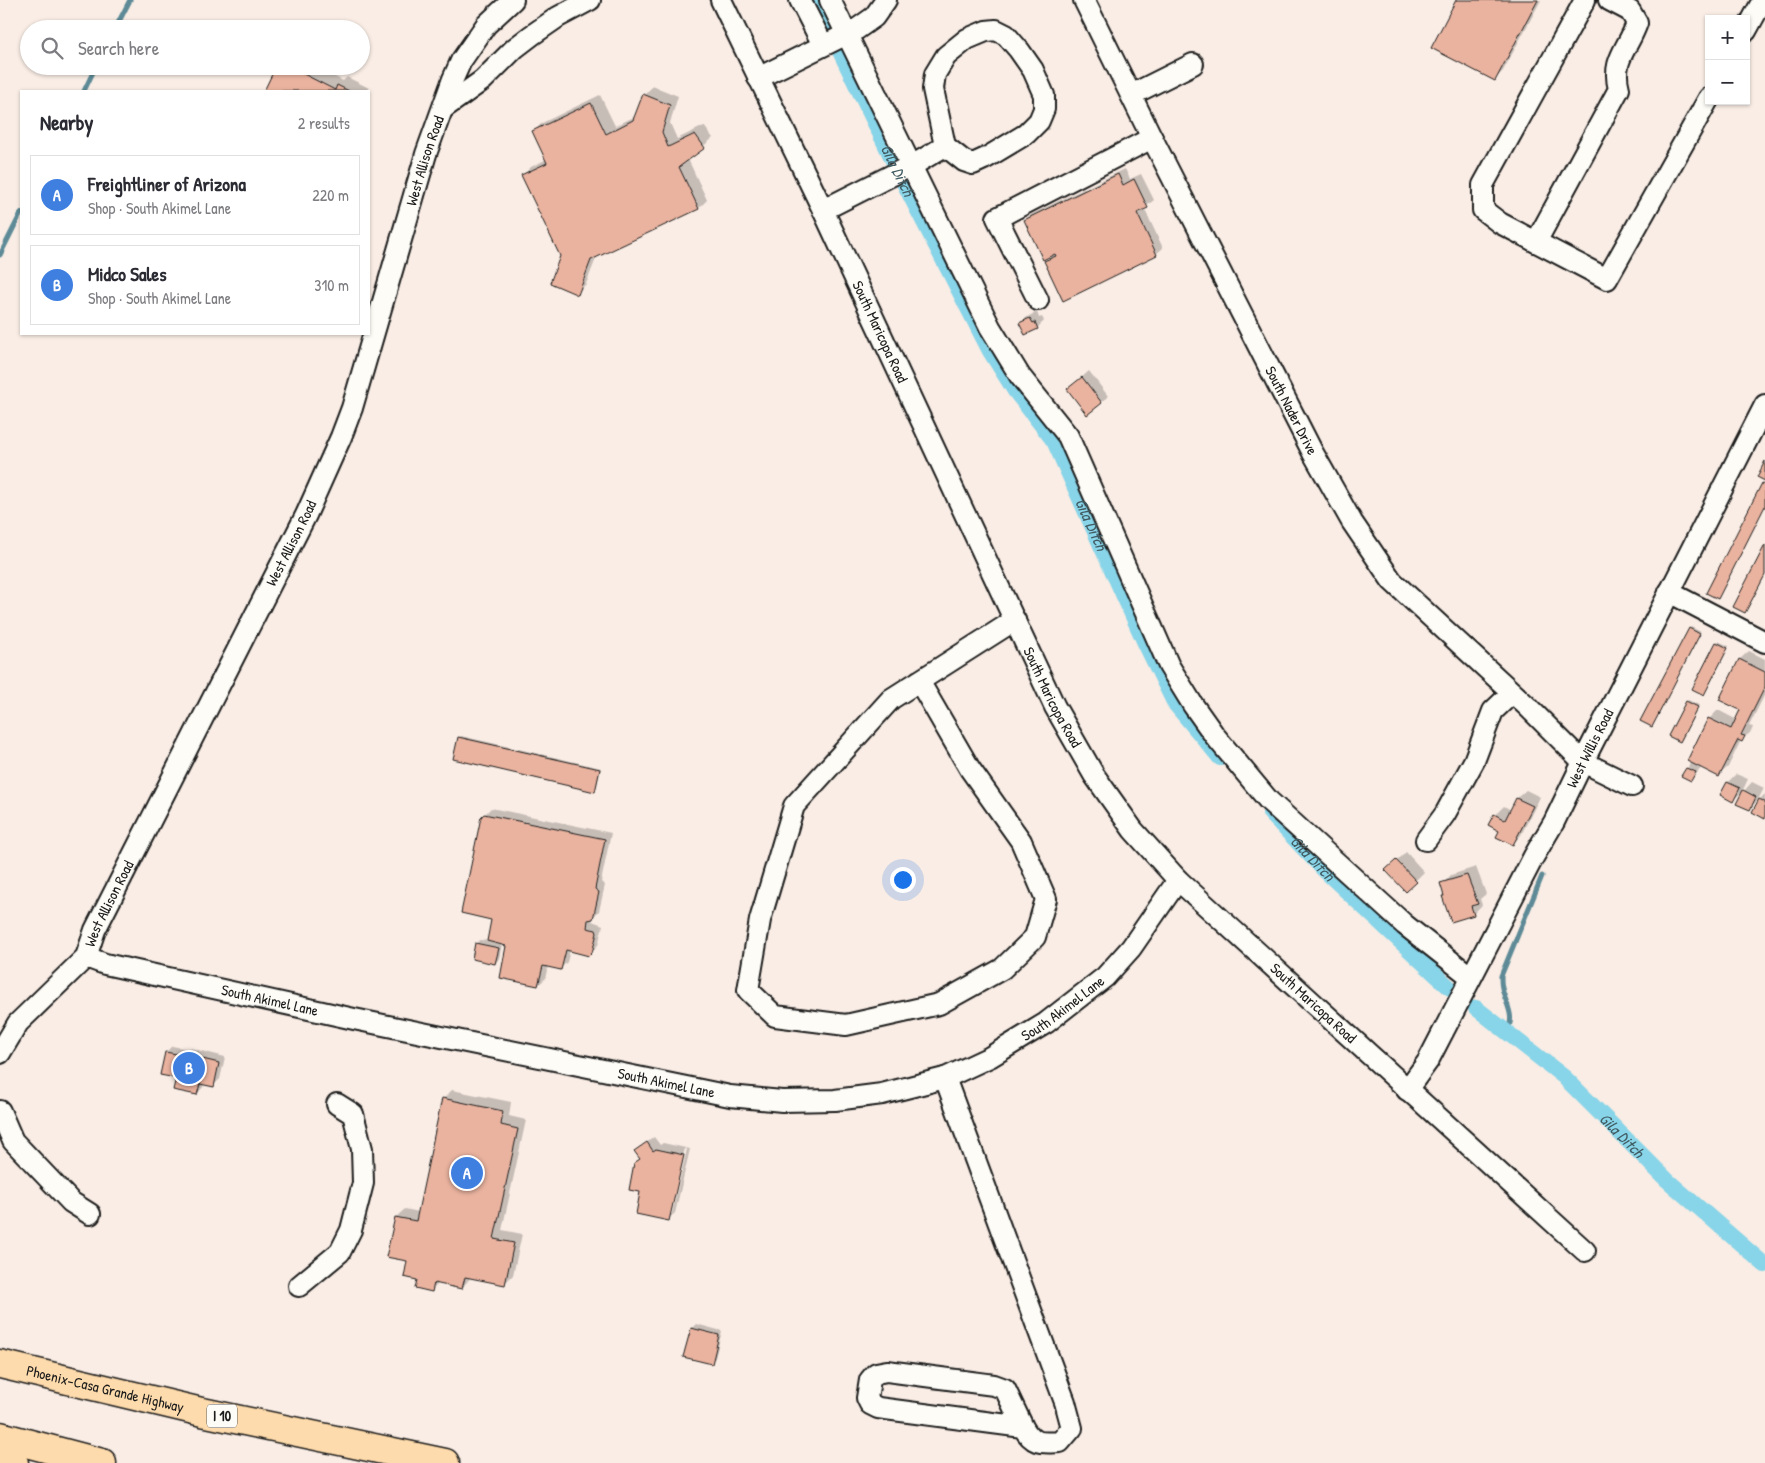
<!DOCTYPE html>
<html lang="en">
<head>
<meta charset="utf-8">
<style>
	:root { --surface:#fff; --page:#f2f2f3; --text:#2b2b33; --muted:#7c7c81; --line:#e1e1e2; --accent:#c8321e }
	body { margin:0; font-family:"Patrick Hand",sans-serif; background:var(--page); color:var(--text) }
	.controls { position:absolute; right:15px; top:15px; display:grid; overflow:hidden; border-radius:0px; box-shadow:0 1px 4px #0004 }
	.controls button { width:45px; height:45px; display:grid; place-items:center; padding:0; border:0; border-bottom:1px solid var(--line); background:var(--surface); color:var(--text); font:25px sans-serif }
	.you { position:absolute; left:902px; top:879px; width:18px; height:18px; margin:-12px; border:4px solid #fff; border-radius:50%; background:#1a73e8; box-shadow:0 0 0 8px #1a73e833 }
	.badge { display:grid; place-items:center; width:32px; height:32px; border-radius:50%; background:var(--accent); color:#fff; font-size:16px; font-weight:700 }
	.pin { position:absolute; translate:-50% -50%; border:2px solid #fff; box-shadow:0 1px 5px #0006 }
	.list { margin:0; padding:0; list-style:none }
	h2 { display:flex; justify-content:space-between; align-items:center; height:65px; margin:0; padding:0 20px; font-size:21px }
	h2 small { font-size:16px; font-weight:400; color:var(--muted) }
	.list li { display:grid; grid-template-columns:32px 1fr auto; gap:15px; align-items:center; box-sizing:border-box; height:80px; margin:0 10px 10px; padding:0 10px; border:1px solid var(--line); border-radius:0px }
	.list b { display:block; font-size:19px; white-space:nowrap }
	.list p { margin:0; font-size:16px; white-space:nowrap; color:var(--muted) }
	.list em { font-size:16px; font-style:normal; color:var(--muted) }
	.icon { flex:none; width:28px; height:28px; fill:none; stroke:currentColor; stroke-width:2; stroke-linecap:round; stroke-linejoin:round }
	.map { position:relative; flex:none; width:1765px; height:1463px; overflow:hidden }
	.search { position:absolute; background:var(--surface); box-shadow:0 1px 4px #0004; left:20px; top:20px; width:350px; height:55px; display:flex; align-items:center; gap:12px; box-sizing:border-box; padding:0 18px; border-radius:28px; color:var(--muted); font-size:19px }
	.panel { position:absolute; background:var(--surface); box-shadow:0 1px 4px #0004; left:20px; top:90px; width:350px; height:245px; border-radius:0px }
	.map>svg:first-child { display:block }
</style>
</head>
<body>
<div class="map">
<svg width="1765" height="1463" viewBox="0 0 1765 1463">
	<rect width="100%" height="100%" fill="#f9ede5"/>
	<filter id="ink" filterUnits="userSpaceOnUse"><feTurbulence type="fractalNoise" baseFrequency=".02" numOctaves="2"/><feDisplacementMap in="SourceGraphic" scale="10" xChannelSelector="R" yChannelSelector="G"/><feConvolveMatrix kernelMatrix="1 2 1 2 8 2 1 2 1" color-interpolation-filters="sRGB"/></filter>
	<g filter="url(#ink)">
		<path fill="#0003" fill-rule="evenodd" d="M1457,0H1541L1503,71L1494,80Z
			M278,66H314L343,81L347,77L369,88L367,91H265Z
			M653,86L678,96L670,123L677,139L704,126L713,138L688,159L707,200L699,208L597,256L586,284L577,293L522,176L531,167L547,159L533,132L542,123L600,95L615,126L636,116L644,95Z
			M1125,169L1130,179L1141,174L1154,200L1144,208L1163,248L1156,254L1046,262L1053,254L1025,220L1032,214Z
			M1037,312L1039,318L1042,317L1044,321L1037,328L1020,323L1027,317Z
			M1089,371L1108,396L1102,402L1069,389Z
			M1691,627L1701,632L1653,723L1690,629Z
			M1718,641L1729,646L1705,692L1717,642Z
			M1749,651L1765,659V694L1749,726L1753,727L1751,732L1741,740L1728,767L1719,775L1702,767L1691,780L1683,776L1687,768L1693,762L1709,719L1718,710L1737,720L1742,710L1720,699L1740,659Z
			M1688,700L1699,705L1682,739L1670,735Z
			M461,736L601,768L596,789L594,790L459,738Z
			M1736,774L1748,779L1742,792L1733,800L1728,782Z
			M1752,782L1764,788L1758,800L1749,809L1744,791Z
			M1526,790L1540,797L1521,835L1513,844L1501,830L1495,815L1504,806L1511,810L1517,798Z
			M1765,794V817L1760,799Z
			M491,808L611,833L601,882L605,885L599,911L593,917L592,921L603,925L598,945L591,952L570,950L567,962L561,968L548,966L545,979L538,985L508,945L502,944L499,959L495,963L476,944L480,940L489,941L493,919L482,817Z
			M1406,852L1424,872L1406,890L1387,871Z
			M1476,867L1486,894L1480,899L1482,905L1473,914L1443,897L1445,895L1442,884L1451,875Z
			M172,1046L188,1049L190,1048L225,1057L220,1079L214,1085L204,1083L203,1087L197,1094L177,1077L166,1052Z
			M452,1090L511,1102L509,1116L526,1120L502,1230L522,1234L513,1275L504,1284L471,1277L462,1288L439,1283L432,1290L418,1279L409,1260L396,1217L405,1209L419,1212L443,1099Z
			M654,1137L660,1145L663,1143L690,1149L675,1213L668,1219L635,1164L641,1158L636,1151ZM685,1148L687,1149L672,1214H669Z
			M696,1324L722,1331L715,1358L711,1362L692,1328Z"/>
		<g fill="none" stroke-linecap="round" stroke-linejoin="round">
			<path stroke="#5d8a96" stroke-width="5" d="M115,29L130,0
				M84,91L96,66
				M0,255L21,213
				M1506,1032C1517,1017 1505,1003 1502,988C1501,984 1501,980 1501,976L1542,876"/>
			<g stroke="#88d4e8" stroke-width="16">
				<path id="s1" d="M815,0L908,191L990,351L1015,391L1054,441L1145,643L1175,704L1220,758"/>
				<path id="s2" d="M1270,813L1326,872L1450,988"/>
				<path id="s3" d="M1476,1008L1564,1077L1667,1180L1765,1265"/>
			</g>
		</g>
		<path fill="#eab39f" stroke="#1c1c1c" d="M1456,0H1538L1495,81L1431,48Z
			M276,66H288L335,90L337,85L349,91H264Z
			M643,94L670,105L662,132L668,147L695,134L705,148L679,167L699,209L591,260L578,295L550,283L560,256L521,175L547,163L532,131L591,103L606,134L633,120Z
			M1118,174L1123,185L1134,179L1148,208L1137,213L1157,255L1063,301L1044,261L1056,256L1055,254L1043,260L1024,220Z
			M1030,318L1033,323L1035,322L1038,329L1025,335L1019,323Z
			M1082,377L1102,403L1087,415L1067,389Z
			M1765,461V481L1757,477Z
			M1762,483L1765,484V506L1718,599L1706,593Z
			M1765,545V575L1745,613L1733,607Z
			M1689,628L1700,634L1652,727L1640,721Z
			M1716,642L1728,648L1704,695L1692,689Z
			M1739,659L1765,672V687L1741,735L1745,736L1742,742L1738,740L1719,777L1687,761L1708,718L1731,729L1740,710L1719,700Z
			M1686,701L1698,707L1680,742L1668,736Z
			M458,737L600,769L595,792L453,759Z
			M1686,768L1696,772L1691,781L1681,776Z
			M1727,782L1740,788L1733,802L1720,795Z
			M1743,790L1756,797L1750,810L1736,804Z
			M1516,798L1533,806L1513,845L1496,837L1499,831L1488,825L1494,814L1505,820Z
			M1759,799L1765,802V819L1752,812Z
			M484,814L605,839L595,889L599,892L593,919L588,920L587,928L596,930L597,933L592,953L589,956L566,950L561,970L543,966L538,986L500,978L506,946L487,941L491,920L461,913L481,817Z
			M1396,860L1417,882L1406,892L1385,870Z
			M1467,875L1478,904L1471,906L1474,915L1451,922L1442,896H1444L1440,883Z
			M475,943L499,948L495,964L472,959Z
			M165,1052L182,1055V1054L219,1063L214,1087L200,1084L197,1095L173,1090L176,1078L160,1075Z
			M442,1098L503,1111L501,1125L518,1129L494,1239L514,1243L505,1285L465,1277L462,1289L434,1283L432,1292L415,1288L417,1280L404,1277L407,1261L386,1257L395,1217L416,1221Z
			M647,1142L653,1151L656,1149L684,1155L669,1221L636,1214L640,1192L629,1190L634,1163L640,1159L634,1151Z
			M691,1328L719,1335L712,1364L683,1357Z"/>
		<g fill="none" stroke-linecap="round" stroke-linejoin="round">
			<g stroke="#1c1c1c" stroke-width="24">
				<g id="minor">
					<path id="s4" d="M721,0L823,210L1055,707L1094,775L1133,830L1178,880L1585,1251"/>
					<path d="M800,0L823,45"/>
					<path d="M830,0L990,327L1020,376L1068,436L1169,666L1193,705L1215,736L1269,801L1405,925L1471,977"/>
					<path id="s5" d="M1084,0L1152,138L1313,453L1352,522L1392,581L1528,707L1583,762L1632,786"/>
					<path d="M1585,0L1483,185V210L1500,223L1607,279L1709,98"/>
					<path d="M1746,31L1763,0"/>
					<path d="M758,78L857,29L874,17L886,0"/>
					<path d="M1131,95L1193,64"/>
					<path d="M444,108L483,80L515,48L532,35L558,17L590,0"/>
					<path d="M823,210L920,161L945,146L933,89L935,74L946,56L967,39L986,31L996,30L1006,35L1019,50L1033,70L1044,95V109L1039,121L1026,134L986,158L973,164L964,161L945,146"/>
					<path d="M1536,242L1619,89C1611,60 1628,49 1637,23L1630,11L1609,0"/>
					<path d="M1038,300L997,218L1152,138"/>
					<path d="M1669,592L1765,642"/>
					<path d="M919,681L970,769L1021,841L1046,899L1035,937L1002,969L939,1004L846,1025L775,1016L748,990L760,920L794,806L891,699L1015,620"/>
					<path d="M1426,840L1445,814L1474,761L1493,711L1512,693"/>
					<path id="s6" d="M86,957L105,964L354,1019L730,1096L782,1101L835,1100L882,1094L945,1078L990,1057L1046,1023L1105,977L1131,948L1178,880"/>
					<path id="s7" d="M0,1053L18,1023L86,957L95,930L306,515L341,437L352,408L426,154L453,79L461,61L486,25L513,0"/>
					<path d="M945,1078L1065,1402L1072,1428L1060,1442C1041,1443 1033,1445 1023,1427L878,1408L870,1404L867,1398L870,1380L876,1373L887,1371L994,1385L1005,1389L1023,1427"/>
					<path id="s8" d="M1407,1090L1428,1061L1534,856L1554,822L1583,762L1765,405"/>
					<path d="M0,1111L13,1141L71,1202L90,1214"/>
					<path d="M299,1286L340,1252L351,1230L363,1183L362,1149L353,1114L337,1104"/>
				</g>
			</g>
			<g stroke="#1c1c1c" stroke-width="31">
				<g id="highway">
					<path id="s9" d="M0,1364L202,1412L445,1463"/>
					<path d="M0,1436L102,1463"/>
					<path d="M0,1460L14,1463"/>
				</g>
			</g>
			<use href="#minor" stroke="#fdfcf7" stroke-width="20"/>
			<use href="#highway" stroke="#fedbac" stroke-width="28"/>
		</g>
	</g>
	<g text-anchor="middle" stroke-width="4" stroke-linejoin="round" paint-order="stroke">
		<rect fill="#fdfcf7" stroke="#605f5e" stroke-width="1" x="207" y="1404.5" width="30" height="23" rx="4"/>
		<g font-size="14" font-weight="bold" fill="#1c1c1c">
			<text x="222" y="1421">I 10</text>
		</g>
		<g font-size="15" fill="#1c1c1c" stroke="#fdfcf7">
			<text dy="5" stroke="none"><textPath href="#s7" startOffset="998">West Allison Road</textPath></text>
			<text dy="5" stroke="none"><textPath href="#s4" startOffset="368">South Maricopa Road</textPath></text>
			<text dy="5" stroke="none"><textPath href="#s5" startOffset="460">South Nader Drive</textPath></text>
			<text dy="5" stroke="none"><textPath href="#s7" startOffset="592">West Allison Road</textPath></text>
			<text dy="5" stroke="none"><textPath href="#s4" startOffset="772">South Maricopa Road</textPath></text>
			<text dy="5" stroke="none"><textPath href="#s8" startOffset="388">West Willis Road</textPath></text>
			<text dy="5" stroke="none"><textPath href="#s7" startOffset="188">West Allison Road</textPath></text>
			<text dy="5" stroke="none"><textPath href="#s6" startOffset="189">South Akimel Lane</textPath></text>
			<text dy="5" stroke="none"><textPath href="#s4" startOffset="1178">South Maricopa Road</textPath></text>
			<text dy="5" stroke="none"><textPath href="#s6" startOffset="1014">South Akimel Lane</textPath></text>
			<text dy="5" stroke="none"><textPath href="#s6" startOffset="594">South Akimel Lane</textPath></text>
			<text dy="5" stroke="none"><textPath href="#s9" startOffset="108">Phoenix-Casa Grande Highway</textPath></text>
		</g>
		<g font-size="16" font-style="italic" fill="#425c63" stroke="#fdfcf7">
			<text dy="6" stroke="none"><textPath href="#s1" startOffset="189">Gila Ditch</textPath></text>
			<text dy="6" stroke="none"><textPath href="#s1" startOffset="594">Gila Ditch</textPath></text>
			<text dy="6" stroke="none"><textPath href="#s2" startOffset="62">Gila Ditch</textPath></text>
			<text dy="6" stroke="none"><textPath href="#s3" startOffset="194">Gila Ditch</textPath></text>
		</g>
	</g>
</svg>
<div class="controls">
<button>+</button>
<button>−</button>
</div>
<div class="you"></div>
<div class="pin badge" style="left:467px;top:1173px;background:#3f7fe0">A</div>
<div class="pin badge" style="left:189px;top:1068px;background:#3f7fe0">B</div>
<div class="search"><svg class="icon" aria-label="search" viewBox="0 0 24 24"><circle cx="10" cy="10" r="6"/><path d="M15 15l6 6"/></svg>Search here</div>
<section class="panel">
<h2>Nearby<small>2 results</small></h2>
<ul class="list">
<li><span class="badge" style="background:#3f7fe0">A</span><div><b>Freightliner of Arizona</b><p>Shop · South Akimel Lane</p></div><em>220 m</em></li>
<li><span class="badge" style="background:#3f7fe0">B</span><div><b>Midco Sales</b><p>Shop · South Akimel Lane</p></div><em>310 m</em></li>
</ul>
</section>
</div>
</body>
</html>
